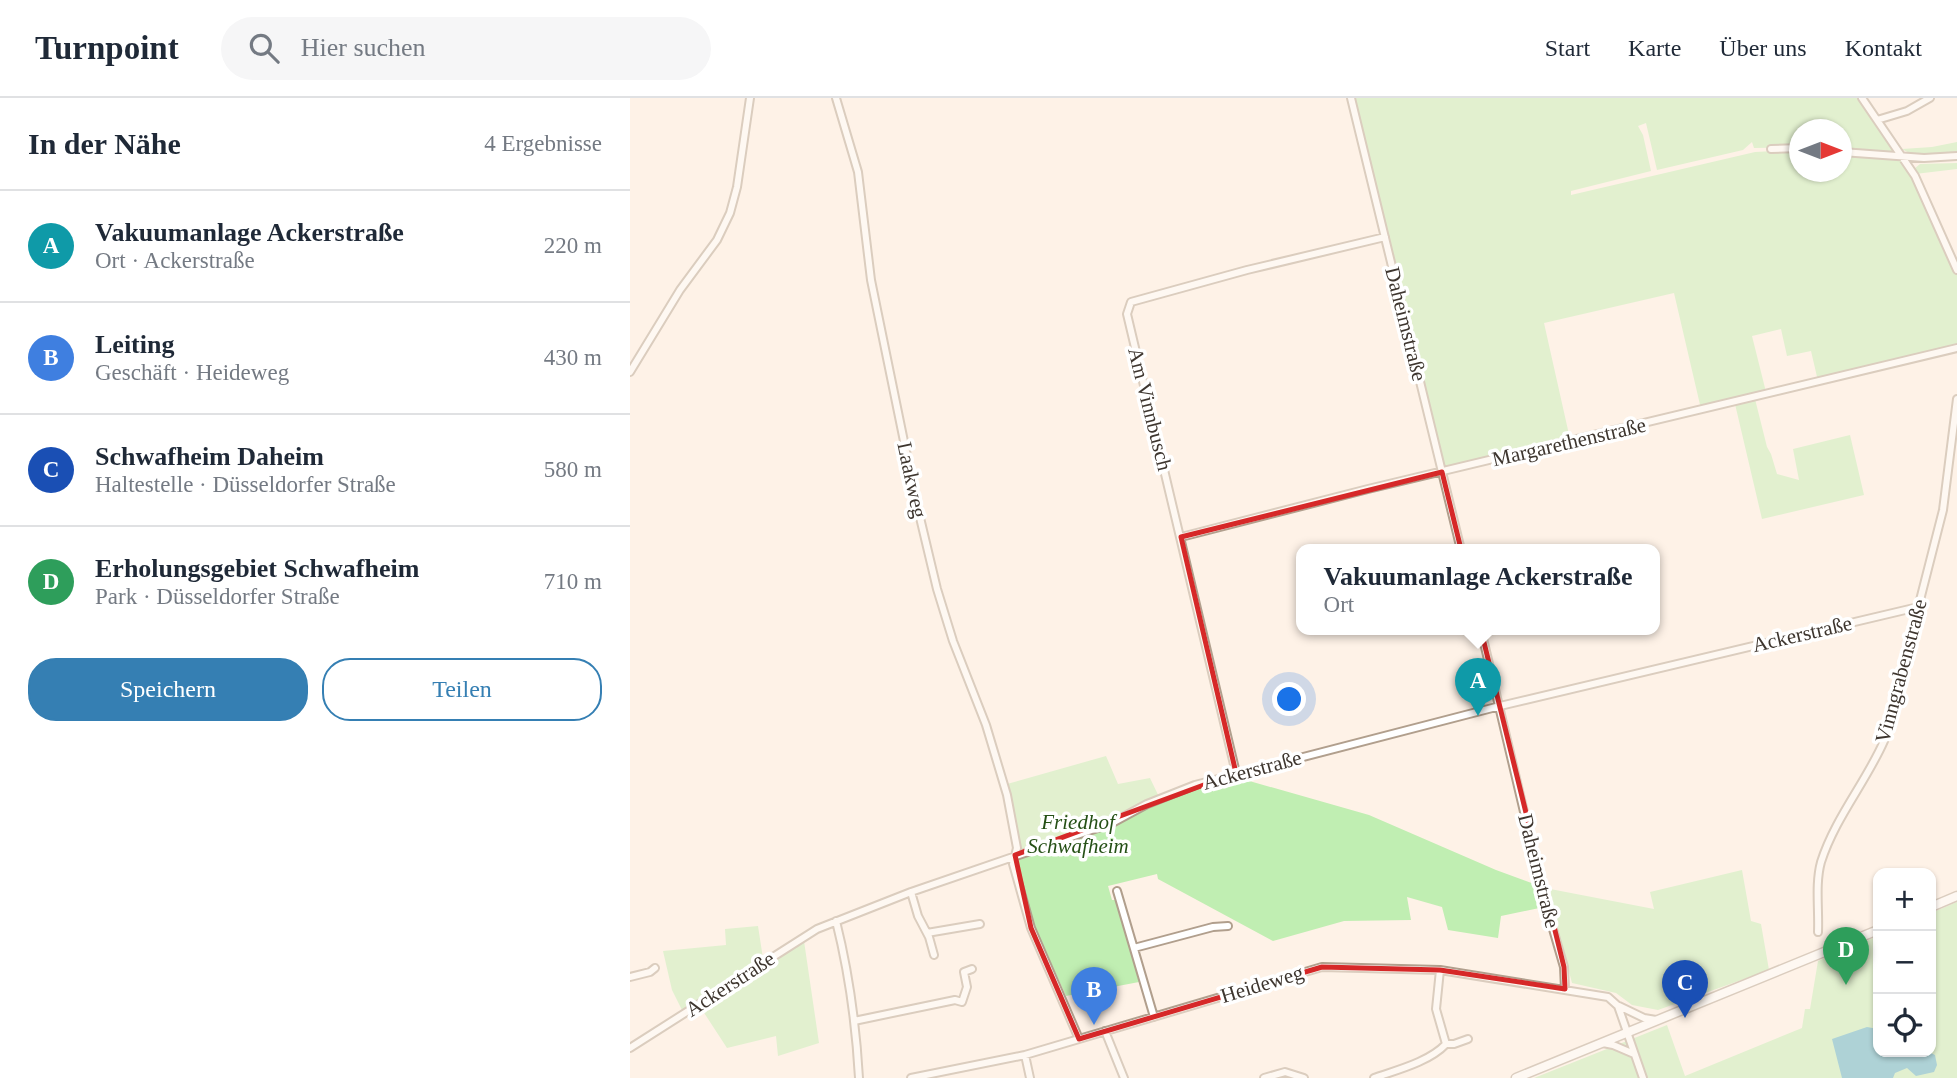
<!DOCTYPE html>
<html lang="de">
<head>
<meta charset="utf-8">
<style>
	:root { --surface:#fff; --page:#f6f6f7; --text:#1f2937; --muted:#747a83; --line:#e0e1e3; --accent:#357fb3 }
	body { margin:0; font-family:Georgia,serif; background:var(--page); color:var(--text) }
	.controls { position:absolute; right:21px; bottom:21px; display:grid; overflow:hidden; border-radius:14px; box-shadow:0 2px 5px #0004 }
	.controls button { width:63px; height:63px; display:grid; place-items:center; padding:0; border:0; border-bottom:2px solid var(--line); background:var(--surface); color:var(--text); font:35px sans-serif }
	.compass { position:absolute; left:1159px; top:21px; width:63px; height:63px; border-radius:50%; background:var(--surface); box-shadow:0 2px 5px #0004; rotate:90deg }
	.you { position:absolute; left:660px; top:602px; width:24px; height:24px; margin:-18px; border:5px solid #fff; border-radius:50%; background:#1a73e8; box-shadow:0 0 0 10px #1a73e833 }
	.badge { display:grid; place-items:center; width:46px; height:46px; border-radius:50%; background:var(--accent); color:#fff; font-size:23px; font-weight:700 }
	.pin { position:absolute; translate:-50% -58px; filter:drop-shadow(0 2px 4px #0008) }
	.pin::after { content:''; position:absolute; top:37px; width:24px; height:21px; background:inherit; clip-path:polygon(0 0,100% 0,50% 100%) }
	.popup { position:absolute; left:666px; top:446px; width:364px; height:91px; box-sizing:border-box; display:grid; place-content:center; border-radius:14px; background:var(--surface); filter:drop-shadow(0 2px 5px #0005); font-size:23px; white-space:nowrap; color:var(--muted) }
	.popup b { font-size:26px; color:var(--text) }
	.popup::after { content:''; position:absolute; left:50%; top:100%; margin-left:-14px; border:14px solid transparent; border-top-color:var(--surface) }
	.list { margin:0; padding:0; list-style:none }
	h2 { display:flex; justify-content:space-between; align-items:center; height:91px; margin:0; padding:0 28px; font-size:30px }
	h2 small { font-size:23px; font-weight:400; color:var(--muted) }
	.list li { display:grid; grid-template-columns:46px 1fr auto; gap:21px; align-items:center; box-sizing:border-box; height:112px; padding:0 28px; border-top:2px solid var(--line) }
	.list b { display:block; font-size:26px; white-space:nowrap }
	.list p { margin:0; font-size:23px; white-space:nowrap; color:var(--muted) }
	.list em { font-size:23px; font-style:normal; color:var(--muted) }
	.actions { display:flex; gap:14px; padding:21px 28px }
	.actions a { flex:1; padding:16px 0; border:2px solid var(--accent); border-radius:28px; text-align:center; font-size:24px; color:var(--accent) }
	.actions .main { background:var(--accent); color:#fff }
	.icon { flex:none; width:38px; height:38px; fill:none; stroke:currentColor; stroke-width:2; stroke-linecap:round; stroke-linejoin:round }
	.map { position:relative; flex:none; width:1327px; height:980px; overflow:hidden }
	header { display:flex; align-items:center; gap:42px; box-sizing:border-box; height:98px; padding:0 35px; background:var(--surface); border-bottom:2px solid var(--line) }
	header strong { font-size:33px }
	nav { display:flex; gap:38px; margin-inline-start:auto; font-size:24px }
	.search { width:490px; height:63px; background:var(--page); display:flex; align-items:center; gap:18px; box-sizing:border-box; padding:0 24px; border-radius:38px; color:var(--muted); font-size:26px }
	main { display:flex }
	aside { flex:1; background:var(--surface) }
	.map>svg:first-child { display:block }
</style>
</head>
<body>
<header>
<strong>Turnpoint</strong>
<div class="search"><svg class="icon" aria-label="search" viewBox="0 0 24 24"><circle cx="10" cy="10" r="6"/><path d="M15 15l6 6"/></svg>Hier suchen</div>
<nav><a>Start</a><a>Karte</a><a>Über uns</a><a>Kontakt</a></nav>
</header>
<main>
<aside>
<h2>In der Nähe<small>4 Ergebnisse</small></h2>
<ul class="list">
<li><span class="badge" style="background:#0f9aa8">A</span><div><b>Vakuumanlage Ackerstraße</b><p>Ort · Ackerstraße</p></div><em>220 m</em></li>
<li><span class="badge" style="background:#3f7fe0">B</span><div><b>Leiting</b><p>Geschäft · Heideweg</p></div><em>430 m</em></li>
<li><span class="badge" style="background:#1a4fb4">C</span><div><b>Schwafheim Daheim</b><p>Haltestelle · Düsseldorfer Straße</p></div><em>580 m</em></li>
<li><span class="badge" style="background:#2e9e5b">D</span><div><b>Erholungsgebiet Schwafheim</b><p>Park · Düsseldorfer Straße</p></div><em>710 m</em></li>
</ul>
<div class="actions"><a class="main">Speichern</a><a>Teilen</a></div>
</aside>
<div class="map">
<svg width="1327" height="980" viewBox="0 0 1327 980">
	<rect width="100%" height="100%" fill="#fef2e7"/>
	<path fill="#c0eeb2" d="M724,0H1230L1267,56L1212,52V32H1170L1169,49L1124,50L1122,44L1113,52L1027,72L1016,25L1008,28L1013,37L1021,73L941,93V97L1125,54L1169,52L1170,74H1212V56L1271,62L1281,77L1327,176V249L1188,283L1181,253L1157,258L1151,231L1122,238L1136,294L1071,311L1044,195L914,225L940,341L815,370Z
		M1327,44V53C1311,56 1286,61 1272,51L1302,49Z
		M1327,65V71L1285,76L1284,71L1290,66Z
		M1125,301L1137,349L1141,356L1147,376L1169,382L1163,351L1220,337L1234,397L1132,421L1105,306Z
		M476,658L488,686L520,680L531,703L602,678L739,717L866,772L915,790L1024,811L1020,794L1112,772L1121,823L1131,826L1139,872L1028,912L1002,907L986,895L942,885L932,847L919,808L871,818L868,840L818,832L812,809L777,799L781,822L714,823L643,843L528,781L527,776L478,788L482,802H487L509,884L436,898L402,823L387,767L388,761L392,760L377,686Z
		M1327,804V980H904L1037,927L1055,978L1172,930L1175,911H1180L1188,863L1248,838V954H1301V815Z
		M128,828L134,867L174,843L189,945L148,958L146,938L97,950L67,904L52,912L42,892L33,853L96,847L95,831Z"/>
	<path fill="#4eabc2" d="M1237,929L1248,931V954H1299L1305,957L1307,967L1304,974L1286,978L1277,970L1265,975L1263,980H1212L1202,941Z"/>
	<g fill="none" stroke-linecap="round" stroke-linejoin="round">
		<g stroke="#b19f8d" stroke-width="10">
			<path id="minor" d="M206,0L228,74L241,182L287,407L307,491L323,543L356,627L377,697L387,750L383,766L401,830L449,941
				M721,0L831,452
				M1232,0L1285,78L1327,172
				M1247,22L1277,13L1300,0
				M1141,51L1170,50
				M1212,54L1294,60L1327,58
				M0,274L50,192L87,142L100,115L107,89L120,0
				M551,439L738,391L1327,250
				M851,532L916,807L934,869L935,891
				M606,675L497,216L501,204L617,172L755,139
				M487,793L524,919
				M281,794L288,818L299,839L304,857
				M206,823C219,875 226,927 229,980
				M1188,834C1189,811 1185,786 1191,764C1205,720 1236,684 1254,643L1313,412L1327,301
				M297,835L350,826
				M504,850L583,829L598,828
				M0,879L20,874L25,870
				M989,908L1014,920L1026,922
				M224,923L325,902L332,904L337,889L334,874L342,871
				M475,933L494,980
				M973,945L983,947L1004,956
				M816,946H824L838,941
				M0,950L187,831L281,794L482,725L517,706L565,687L870,608L1288,509
				M395,957L400,980
				M281,980L395,957L692,869L810,872L978,899L988,908L1013,980
				M634,980L655,974L674,980
				M744,980C767,972 799,964 816,946L806,911L810,872"/>
		</g>
		<g stroke="#b19f8d" stroke-width="11">
			<path id="secondary" d="M1301,809L1327,798
				M886,980L1248,832"/>
		</g>
		<use href="#minor" stroke="#fff" stroke-width="6"/>
		<use href="#secondary" stroke="#fff" stroke-width="8"/>
	</g>
	<path d="M0 0H1327V980H0ZM812,374L934,869L935,891L810,872L692,869L449,941L401,830L385,757L606,675L551,439Z" fill="#fef2e7" fill-opacity=".55" fill-rule="evenodd"/>
	<path fill="none" stroke="#d62828" stroke-width="5" stroke-linejoin="round" d="M812,374L934,869L935,891L810,872L692,869L449,941L401,830L385,757L606,675L551,439Z"/>
	<g text-anchor="middle" stroke-width="7" stroke-linejoin="round" paint-order="stroke">
		<g font-size="21" fill="#3e362f" stroke="#fff">
			<text transform="translate(776 226) rotate(76)" y="7">Daheimstraße</text>
			<text transform="translate(520 311) rotate(76)" y="7">Am Vinnbusch</text>
			<text transform="translate(939 344) rotate(-13)" y="7">Margarethenstraße</text>
			<text transform="translate(282 382) rotate(78)" y="7">Laakweg</text>
			<text transform="translate(1172 536) rotate(-13)" y="7">Ackerstraße</text>
			<text transform="translate(1271 573) rotate(-75)" y="7">Vinngrabenstraße</text>
			<text transform="translate(622 672) rotate(-15)" y="7">Ackerstraße</text>
			<text transform="translate(909 773) rotate(76)" y="7">Daheimstraße</text>
			<text transform="translate(100 886) rotate(-33)" y="7">Ackerstraße</text>
			<text transform="translate(632 886) rotate(-17)" y="7">Heideweg</text>
		</g>
		<g font-size="21" font-style="italic" fill="#255016" stroke="#fff">
			<text x="448" y="731">Friedhof<tspan x="448" dy="24">Schwafheim</tspan></text>
		</g>
	</g>
</svg>
<div class="controls">
<button>+</button>
<button>−</button>
<button><svg class="icon" aria-label="locate" viewBox="0 0 24 24"><circle cx="12" cy="12" r="6"/><path d="M12 2v4M12 18v4M2 12h4M18 12h4"/></svg></button>
</div>
<svg class="compass" viewBox="-18 -18 36 36"><path d="M0-13l5 13h-10z" fill="#e53935"/><path d="M0 13l5-13h-10z" fill="#747a83"/></svg>
<div class="you"></div>
<div class="pin badge" style="left:848px;top:618px;background:#0f9aa8">A</div>
<div class="popup"><b>Vakuumanlage Ackerstraße</b>Ort</div>
<div class="pin badge" style="left:464px;top:927px;background:#3f7fe0">B</div>
<div class="pin badge" style="left:1055px;top:920px;background:#1a4fb4">C</div>
<div class="pin badge" style="left:1216px;top:887px;background:#2e9e5b">D</div>
</div>
</main>
</body>
</html>
